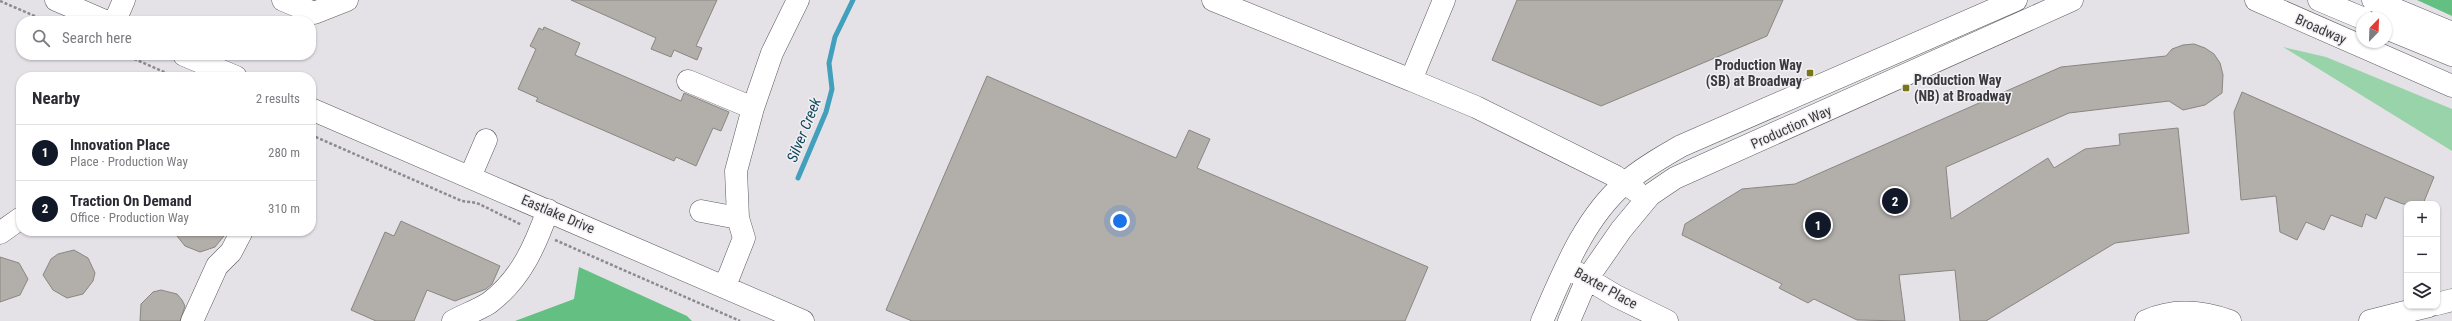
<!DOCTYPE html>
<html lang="en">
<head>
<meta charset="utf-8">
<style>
	:root { --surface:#fff; --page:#f7f7f7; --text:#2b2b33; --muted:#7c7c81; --line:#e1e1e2; --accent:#111827 }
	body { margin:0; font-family:"Roboto Condensed",sans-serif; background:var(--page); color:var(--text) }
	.controls { position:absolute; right:12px; bottom:12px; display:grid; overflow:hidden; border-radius:8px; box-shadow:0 1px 3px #0004 }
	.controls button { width:36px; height:36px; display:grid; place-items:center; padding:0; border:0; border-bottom:1px solid var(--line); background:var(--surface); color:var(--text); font:20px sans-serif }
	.compass { position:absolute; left:2356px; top:12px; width:36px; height:36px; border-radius:50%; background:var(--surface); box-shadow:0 1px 3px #0004; rotate:23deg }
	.you { position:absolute; left:1120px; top:221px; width:14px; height:14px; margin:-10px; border:3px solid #fff; border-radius:50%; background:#1a73e8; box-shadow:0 0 0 6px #1a73e833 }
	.badge { display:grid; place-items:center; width:26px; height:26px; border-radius:50%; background:var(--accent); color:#fff; font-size:13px; font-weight:700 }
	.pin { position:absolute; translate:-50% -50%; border:2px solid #fff; box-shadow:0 1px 4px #0006 }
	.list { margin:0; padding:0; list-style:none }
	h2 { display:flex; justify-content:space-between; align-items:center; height:52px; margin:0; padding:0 16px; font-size:17px }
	h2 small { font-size:13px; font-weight:400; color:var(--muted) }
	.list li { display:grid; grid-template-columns:26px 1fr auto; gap:12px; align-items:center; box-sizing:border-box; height:56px; padding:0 16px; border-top:1px solid var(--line) }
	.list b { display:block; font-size:15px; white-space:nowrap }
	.list p { margin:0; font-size:13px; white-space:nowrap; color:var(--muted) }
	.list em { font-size:13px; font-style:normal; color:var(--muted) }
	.icon { flex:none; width:22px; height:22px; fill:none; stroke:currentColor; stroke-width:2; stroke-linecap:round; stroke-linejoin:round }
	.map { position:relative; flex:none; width:2452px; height:321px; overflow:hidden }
	.search { position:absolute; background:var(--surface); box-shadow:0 1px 3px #0004; left:16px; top:16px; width:300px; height:44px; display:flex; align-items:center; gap:10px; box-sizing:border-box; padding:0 14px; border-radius:16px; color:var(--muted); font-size:15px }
	.panel { position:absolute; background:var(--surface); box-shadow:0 1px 3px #0004; left:16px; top:72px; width:300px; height:164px; border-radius:16px }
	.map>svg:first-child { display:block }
</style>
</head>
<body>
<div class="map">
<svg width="2452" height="321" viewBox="0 0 2452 321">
	<rect width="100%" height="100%" fill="#e5e2e7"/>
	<path fill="#99d3a9" d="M2283,47L2326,57L2452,109V151Z"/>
	<path fill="#64c082" d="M2417,0H2452V16Z
		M579,267L687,316L692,321H515L574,299Z"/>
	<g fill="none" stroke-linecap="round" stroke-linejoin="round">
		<path stroke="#42a0bd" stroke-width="5" d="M798,178L826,112L832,89L829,63L835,37L853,0"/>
	</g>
	<path fill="#b2aeaa" stroke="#8a8682" d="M571,0H717L696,46L702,48L697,60L674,50L671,57L651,49L656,38Z
		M1517,0H1783L1767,36L1601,106L1492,60Z
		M544,27L580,43L575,55L681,101L684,93L729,112L721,131L713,128L696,166L676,157L674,161L536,101L538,98L518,89L536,49L530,46L539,28L543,30Z
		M2194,44L2205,48L2214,54L2220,63L2223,75L2222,93L2205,105L2183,110L2169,101L2069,113L1946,167L1951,219L2048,158L2054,168L2085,149L2120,145L2119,134L2178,128L2189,233L2115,243L1986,321H1960L1955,270L1899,275L1905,321L1857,320L1814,299L1808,303L1779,288L1782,284L1682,235L1685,224L1742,189L1795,184L2061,67L2166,56L2172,49L2183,45Z
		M987,76L1176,158L1189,130L1210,139L1197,168L1428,267L1405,321H912L886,310Z
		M2242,92L2434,177L2423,204H2403L2385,197L2376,219L2366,214L2362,227L2331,215L2324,230L2306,222L2297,240L2280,232L2276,196L2241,200L2234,112Z
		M401,221L500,266L492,284L486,289L455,301L427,290L414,321H376L351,310L385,232L394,236Z
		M173,231H228L215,247L200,252L185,246Z
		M74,250L88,258L95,273L93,281L83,294L67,298L53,290L43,275L51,259L58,254Z
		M0,257L19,263L28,279L20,295L0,302Z
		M161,290L177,294L182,300L185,306L180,321H140L141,304L153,292Z"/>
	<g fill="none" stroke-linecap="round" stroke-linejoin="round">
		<g stroke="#5c5a5e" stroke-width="23">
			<path id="minor" d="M56,0L105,21
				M283,0L314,13L347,0
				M1213,0L1411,80L1444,0
				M2256,0L2452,86
				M2319,0L2362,18
				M2373,0L2452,33
				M115,21L124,0
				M2386,28L2452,55
				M184,55L236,77
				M1411,80L1476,107L1615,176L1636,191
				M688,81L753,108
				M311,109L803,321
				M470,177L486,140
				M701,211L738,218
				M0,233L21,218
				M1576,272L1616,296L1667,321
				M725,286L744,238L738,218L736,171L753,108L772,53L798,0
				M2437,304L2452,300
				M192,321L217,266L231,252L242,231
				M453,321C464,315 478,310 489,303C521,279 535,246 548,210
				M1542,321C1563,273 1584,218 1625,183C1642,168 1662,157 1681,146L2016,0
				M1569,321L1587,279L1621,230L1650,195L1675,178L2072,0
				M2146,321C2174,308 2202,311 2230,321
				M2370,321L2429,306"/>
		</g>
		<path stroke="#8c8a8e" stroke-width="2.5" stroke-dasharray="3 2" stroke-linecap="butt" d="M0,1L46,21
			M125,55L176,77
			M311,135L462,201L477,203L522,225
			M555,240L740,321"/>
		<use href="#minor" stroke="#fff" stroke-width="22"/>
	</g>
	<g fill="#797519" stroke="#f2eff4" stroke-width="1.5">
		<rect x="1806" y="69" width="8" height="8" rx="2"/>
		<rect x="1902" y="84" width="8" height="8" rx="2"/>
	</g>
	<g text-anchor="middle" stroke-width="3" stroke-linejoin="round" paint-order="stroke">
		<g font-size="14" fill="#3a393b" stroke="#f2eff4">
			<text transform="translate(2321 29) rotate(24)" y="5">Broadway</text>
			<text transform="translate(1791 127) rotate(-24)" y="5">Production Way</text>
			<text transform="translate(558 214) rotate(23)" y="5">Eastlake Drive</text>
			<text transform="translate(1606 288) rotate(29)" y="5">Baxter Place</text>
		</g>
		<g font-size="14" font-weight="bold" fill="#3a393b" stroke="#f2eff4" text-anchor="end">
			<text x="1802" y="70">Production Way<tspan x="1802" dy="16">(SB) at Broadway</tspan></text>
			<text x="1914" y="85" text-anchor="start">Production Way<tspan x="1914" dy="16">(NB) at Broadway</tspan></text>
		</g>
		<g font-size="15" font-style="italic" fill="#0f4859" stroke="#f2eff4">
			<text transform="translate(804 130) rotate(-68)" y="5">Silver Creek</text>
		</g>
	</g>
</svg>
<div class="controls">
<button>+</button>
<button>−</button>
<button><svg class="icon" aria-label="layers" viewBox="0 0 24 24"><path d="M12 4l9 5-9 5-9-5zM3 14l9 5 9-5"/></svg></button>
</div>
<svg class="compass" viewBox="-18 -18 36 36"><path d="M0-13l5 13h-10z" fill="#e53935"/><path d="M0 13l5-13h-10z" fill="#7c7c81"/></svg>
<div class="you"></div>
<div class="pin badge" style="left:1818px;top:225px">1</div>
<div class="pin badge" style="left:1895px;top:201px">2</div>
<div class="search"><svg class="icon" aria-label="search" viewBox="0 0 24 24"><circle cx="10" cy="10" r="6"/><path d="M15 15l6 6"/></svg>Search here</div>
<section class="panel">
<h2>Nearby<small>2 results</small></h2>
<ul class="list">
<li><span class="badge">1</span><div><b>Innovation Place</b><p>Place · Production Way</p></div><em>280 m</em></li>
<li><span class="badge">2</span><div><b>Traction On Demand</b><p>Office · Production Way</p></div><em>310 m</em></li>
</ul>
</section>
</div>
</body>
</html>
